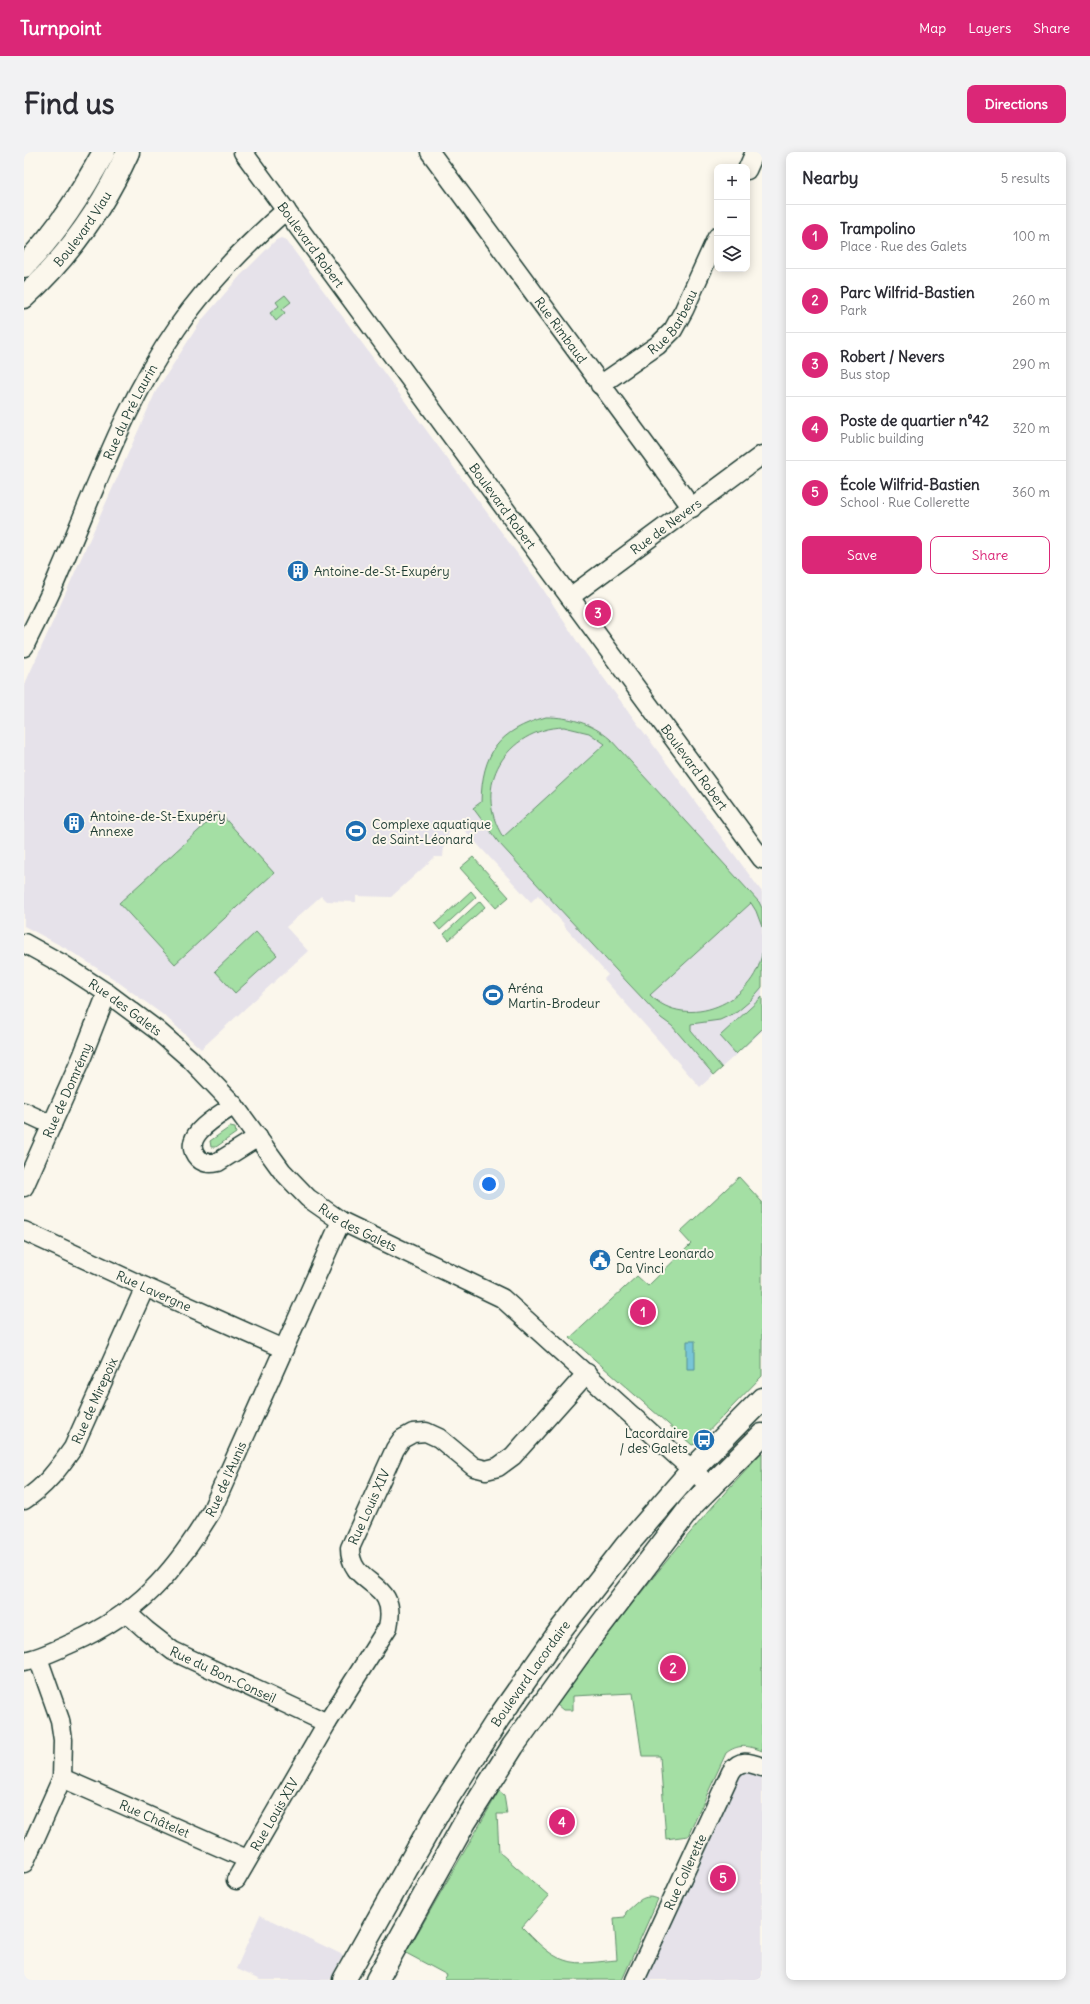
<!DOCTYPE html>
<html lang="en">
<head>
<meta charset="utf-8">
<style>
	:root { --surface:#fff; --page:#f2f2f3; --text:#2b2b33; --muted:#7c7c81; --line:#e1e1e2; --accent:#db2777 }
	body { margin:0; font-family:Delius,sans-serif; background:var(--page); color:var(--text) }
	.controls { position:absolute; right:12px; top:12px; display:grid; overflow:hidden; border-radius:8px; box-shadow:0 2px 10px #0003 }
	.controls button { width:36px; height:36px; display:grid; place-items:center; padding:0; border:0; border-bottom:1px solid var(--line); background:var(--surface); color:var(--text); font:20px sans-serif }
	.you { position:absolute; left:465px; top:1032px; width:14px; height:14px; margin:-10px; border:3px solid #fff; border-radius:50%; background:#1a73e8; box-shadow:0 0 0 6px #1a73e833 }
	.badge { display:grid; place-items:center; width:26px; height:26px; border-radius:50%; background:var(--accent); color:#fff; font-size:13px; font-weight:700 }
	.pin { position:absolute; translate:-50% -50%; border:2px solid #fff; box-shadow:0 1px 4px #0006 }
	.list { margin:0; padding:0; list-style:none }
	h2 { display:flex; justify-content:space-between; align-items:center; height:52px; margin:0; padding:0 16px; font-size:17px }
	h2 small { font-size:13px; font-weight:400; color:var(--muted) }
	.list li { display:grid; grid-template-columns:26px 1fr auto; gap:12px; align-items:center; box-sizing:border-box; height:64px; padding:0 16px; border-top:1px solid var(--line) }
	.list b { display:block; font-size:15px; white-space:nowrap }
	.list p { margin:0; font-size:13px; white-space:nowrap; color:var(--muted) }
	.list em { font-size:13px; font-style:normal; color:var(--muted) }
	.actions { display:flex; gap:8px; padding:12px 16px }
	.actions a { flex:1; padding:9px 0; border:1px solid var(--accent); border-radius:8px; text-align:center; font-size:14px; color:var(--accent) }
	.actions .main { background:var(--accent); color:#fff }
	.icon { flex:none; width:22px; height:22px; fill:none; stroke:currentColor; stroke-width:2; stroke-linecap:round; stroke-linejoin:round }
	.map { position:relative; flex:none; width:738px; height:1828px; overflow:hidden; border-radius:8px }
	header { display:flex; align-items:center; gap:24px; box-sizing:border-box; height:56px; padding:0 20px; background:var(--accent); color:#fff }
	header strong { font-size:19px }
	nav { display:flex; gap:22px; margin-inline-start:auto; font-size:14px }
	.intro { display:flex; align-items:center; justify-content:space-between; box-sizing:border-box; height:96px; padding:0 24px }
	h1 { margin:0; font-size:28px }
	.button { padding:10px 18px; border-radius:8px; background:var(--accent); color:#fff; font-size:14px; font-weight:700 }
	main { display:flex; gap:24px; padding:0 24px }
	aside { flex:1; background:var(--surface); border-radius:8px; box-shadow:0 2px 10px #0003 }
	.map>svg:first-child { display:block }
</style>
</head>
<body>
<header>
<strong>Turnpoint</strong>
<nav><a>Map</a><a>Layers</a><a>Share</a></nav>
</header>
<div class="intro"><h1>Find us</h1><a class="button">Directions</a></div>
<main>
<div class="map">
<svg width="738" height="1828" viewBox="0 0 738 1828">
	<rect width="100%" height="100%" fill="#fbf7ec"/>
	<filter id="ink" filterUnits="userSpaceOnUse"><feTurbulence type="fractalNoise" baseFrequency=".025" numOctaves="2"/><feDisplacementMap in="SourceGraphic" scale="8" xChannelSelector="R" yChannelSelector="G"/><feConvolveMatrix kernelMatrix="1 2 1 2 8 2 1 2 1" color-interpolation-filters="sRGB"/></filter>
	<g filter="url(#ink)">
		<path fill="#e6e2ea" d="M257,86L262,88L515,431L556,494L738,740V879L676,935L580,827L584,823L539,773L540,772L514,743L507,750L430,667L420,694L419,705H411L367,745L332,744V750L302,749L297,744L262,775L284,799L177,897L142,865L90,827L43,797L0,774V534L132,239L177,169L216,124L252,88Z
			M711,1613L738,1624V1828H614Z
			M236,1763L319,1803L306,1828H236L212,1817Z"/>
		<path fill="#a4dfa4" stroke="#628e6c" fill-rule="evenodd" d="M261,143L267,150L258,157L261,161L252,169L246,161L255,154L252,150Z
			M522,565C546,565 567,571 586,587L735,750L738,756V775L732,759L727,751L626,843C663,880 731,850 738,801V835L726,849L713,860L696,868L667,872V879L698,916L690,923L648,874L637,866L604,831L475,691L449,656L457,650C458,601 475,578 522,565ZM540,575L565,581L581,592L479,685C447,634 482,577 540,575Z
			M195,660L250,721L151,812L95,751Z
			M449,705L485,745L472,756L436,716Z
			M447,739L452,745L416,778L411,772Z
			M456,749L461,755L425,788L420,782Z
			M232,780L253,803L211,841L191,819Z
			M738,845V877L712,902L696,884Z
			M206,975L211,976L212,981L192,995H187L186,989Z
			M715,1025L738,1050V1224L672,1292L668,1293L546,1186L613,1124L624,1134L667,1092L656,1080Z
			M738,1300V1599C724,1593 714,1592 702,1601L664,1684L642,1687L636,1604H618L609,1541L549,1544V1558H539L533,1553C595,1465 664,1379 738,1300Z
			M475,1639L480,1643L483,1662H473L475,1700L525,1744L498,1775C510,1787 524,1803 540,1808C555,1814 577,1809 593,1808L590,1766L601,1765L602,1760C614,1750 619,1741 634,1747L598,1828H420L423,1823L382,1801Z"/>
		<path fill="#78c5d7" stroke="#548f96" d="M663,1189H671V1217H663Z"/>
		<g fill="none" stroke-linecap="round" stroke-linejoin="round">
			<g stroke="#1f3d34" stroke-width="21">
				<g id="minor">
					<path id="s1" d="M219,0L738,707"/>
					<path id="s2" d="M406,0L668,356"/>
					<path d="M723,18L731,0"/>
					<path id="s3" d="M576,233L634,193L649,178L660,158L693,85"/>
					<path id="s4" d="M546,445L738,303"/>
					<path id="s5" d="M0,495C12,470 25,446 35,421C71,338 101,250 153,176C184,131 221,94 262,58"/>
					<path id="s6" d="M0,791L40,813L83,841L134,879L166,907L210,953L258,1019L284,1046L317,1069L478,1146L688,1336"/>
					<path d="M210,953C196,963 154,984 174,1006C180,1012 186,1012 194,1010L234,985"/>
					<path d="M0,960L28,973"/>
					<path id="s7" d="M0,1035L58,905L83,841"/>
					<path id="s8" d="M0,1079L121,1135L260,1197"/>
					<path id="s9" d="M0,1348C21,1335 35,1316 49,1296L121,1135"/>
					<path id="s10" d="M103,1461L122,1478L149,1499L303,1571"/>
					<path id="s11" d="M0,1509C17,1506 32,1498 48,1491C115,1461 149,1422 187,1360L317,1069"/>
					<path id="s12" d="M38,1626L223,1707"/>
					<path d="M0,1711L38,1626L39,1588L36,1568L14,1506"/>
					<path id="s13" d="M212,1728L303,1571L364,1475C375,1426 326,1437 326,1396L371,1297L378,1287L389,1281L402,1280L415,1286L450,1315L462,1318L474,1315L489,1304L563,1221"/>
					<path id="s14" d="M611,1828L707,1620C715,1607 725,1610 738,1615"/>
				</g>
			</g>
			<g stroke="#1f3d34" stroke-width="25">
				<g id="major">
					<path d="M0,114C33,80 57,42 80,0"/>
					<path id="s15" d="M0,145C45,104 79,55 104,0"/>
					<path id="s16" d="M320,1828L414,1661L474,1567L538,1476L602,1394L668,1318L738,1247"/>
					<path d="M353,1828L441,1670L489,1594L566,1487L669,1352L738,1283"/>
				</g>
			</g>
			<use href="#minor" stroke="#fbf7ec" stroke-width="18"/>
			<use href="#major" stroke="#fbf7ec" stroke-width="22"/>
		</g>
	</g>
	<defs>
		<g id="building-disc" transform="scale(1.15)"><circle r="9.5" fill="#1f6fb2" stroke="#fbf7ec"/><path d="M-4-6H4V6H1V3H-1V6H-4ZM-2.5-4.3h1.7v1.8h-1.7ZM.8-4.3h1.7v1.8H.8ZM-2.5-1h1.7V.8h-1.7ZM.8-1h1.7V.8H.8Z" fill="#fff"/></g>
		<g id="stadium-disc" transform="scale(1.15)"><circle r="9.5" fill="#1f6fb2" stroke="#fbf7ec"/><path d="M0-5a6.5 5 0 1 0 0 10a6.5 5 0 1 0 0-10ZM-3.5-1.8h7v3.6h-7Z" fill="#fff"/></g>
		<g id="civic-disc" transform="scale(1.15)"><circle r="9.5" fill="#1f6fb2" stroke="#fbf7ec"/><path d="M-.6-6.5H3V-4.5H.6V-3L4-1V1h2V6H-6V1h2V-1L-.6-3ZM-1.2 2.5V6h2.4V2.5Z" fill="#fff"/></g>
		<g id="bus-disc" transform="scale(1.15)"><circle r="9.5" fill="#1f6fb2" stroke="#fbf7ec"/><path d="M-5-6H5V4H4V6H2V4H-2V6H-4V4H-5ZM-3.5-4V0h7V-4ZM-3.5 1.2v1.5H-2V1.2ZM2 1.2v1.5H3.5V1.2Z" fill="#fff"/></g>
	</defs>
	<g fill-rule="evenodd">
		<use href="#building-disc" x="274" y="419"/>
		<use href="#building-disc" x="50" y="671"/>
		<use href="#stadium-disc" x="332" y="679"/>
		<use href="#stadium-disc" x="469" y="843"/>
		<use href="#civic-disc" x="576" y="1108"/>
		<use href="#bus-disc" x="680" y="1288"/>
	</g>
	<g text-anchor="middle" stroke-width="4" stroke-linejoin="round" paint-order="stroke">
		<g font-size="13" fill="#1f3d34" stroke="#fbf7ec">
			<text dy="5" stroke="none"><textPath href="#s15" startOffset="90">Boulevard Viau</textPath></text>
			<text dy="5" stroke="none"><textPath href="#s1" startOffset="115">Boulevard Robert</textPath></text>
			<text dy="5" stroke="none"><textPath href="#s3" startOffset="98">Rue Barbeau</textPath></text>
			<text dy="5" stroke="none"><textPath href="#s2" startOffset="221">Rue Rimbaud</textPath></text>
			<text dy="5" stroke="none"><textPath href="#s5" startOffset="258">Rue du Pré Laurin</textPath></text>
			<text dy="5" stroke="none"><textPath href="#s1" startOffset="439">Boulevard Robert</textPath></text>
			<text dy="5" stroke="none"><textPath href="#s4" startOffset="119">Rue de Nevers</textPath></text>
			<text dy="5" stroke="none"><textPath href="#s1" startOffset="763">Boulevard Robert</textPath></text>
			<text dy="5" stroke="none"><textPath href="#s6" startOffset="120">Rue des Galets</textPath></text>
			<text dy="5" stroke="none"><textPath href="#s7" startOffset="106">Rue de Domrémy</textPath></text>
			<text dy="5" stroke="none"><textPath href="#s6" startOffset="444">Rue des Galets</textPath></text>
			<text dy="5" stroke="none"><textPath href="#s8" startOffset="143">Rue Lavergne</textPath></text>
			<text dy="5" stroke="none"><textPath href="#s9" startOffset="124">Rue de Mirepoix</textPath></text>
			<text dy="5" stroke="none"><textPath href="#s11" startOffset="282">Rue de l'Aunis</textPath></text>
			<text dy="5" stroke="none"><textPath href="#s13" startOffset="434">Rue Louis XIV</textPath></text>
			<text dy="5" stroke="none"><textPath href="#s16" startOffset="359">Boulevard Lacordaire</textPath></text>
			<text dy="5" stroke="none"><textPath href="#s10" startOffset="115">Rue du Bon-Conseil</textPath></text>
			<text dy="5" stroke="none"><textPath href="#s13" startOffset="76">Rue Louis XIV</textPath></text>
			<text dy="5" stroke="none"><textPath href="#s12" startOffset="101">Rue Châtelet</textPath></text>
			<text dy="5" stroke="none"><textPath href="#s14" startOffset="119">Rue Collerette</textPath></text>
		</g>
		<g font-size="13" fill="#1f3d34" stroke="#fbf7ec" text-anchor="start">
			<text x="290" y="424">Antoine-de-St-Exupéry</text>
			<text x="66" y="669">Antoine-de-St-Exupéry<tspan x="66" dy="15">Annexe</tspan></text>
			<text x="348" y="677">Complexe aquatique<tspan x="348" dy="15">de Saint-Léonard</tspan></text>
			<text x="484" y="841">Aréna<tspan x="484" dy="15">Martin-Brodeur</tspan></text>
			<text x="592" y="1106">Centre Leonardo<tspan x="592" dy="15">Da Vinci</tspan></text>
			<text x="664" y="1286" text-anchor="end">Lacordaire<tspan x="664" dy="15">/ des Galets</tspan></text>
		</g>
	</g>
</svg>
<div class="controls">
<button>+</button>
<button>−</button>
<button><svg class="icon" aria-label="layers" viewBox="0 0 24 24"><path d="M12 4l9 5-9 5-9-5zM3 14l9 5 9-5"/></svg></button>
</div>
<div class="you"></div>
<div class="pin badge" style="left:619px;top:1160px">1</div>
<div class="pin badge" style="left:649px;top:1516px">2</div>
<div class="pin badge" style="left:574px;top:461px">3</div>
<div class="pin badge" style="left:538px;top:1670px">4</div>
<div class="pin badge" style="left:699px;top:1726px">5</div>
</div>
<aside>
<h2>Nearby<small>5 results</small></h2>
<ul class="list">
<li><span class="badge">1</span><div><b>Trampolino</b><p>Place · Rue des Galets</p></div><em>100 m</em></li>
<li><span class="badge">2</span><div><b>Parc Wilfrid-Bastien</b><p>Park</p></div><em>260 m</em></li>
<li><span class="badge">3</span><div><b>Robert / Nevers</b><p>Bus stop</p></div><em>290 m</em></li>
<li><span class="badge">4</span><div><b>Poste de quartier n°42</b><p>Public building</p></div><em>320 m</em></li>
<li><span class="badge">5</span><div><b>École Wilfrid-Bastien</b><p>School · Rue Collerette</p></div><em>360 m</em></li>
</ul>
<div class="actions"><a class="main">Save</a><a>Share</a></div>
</aside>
</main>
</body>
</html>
